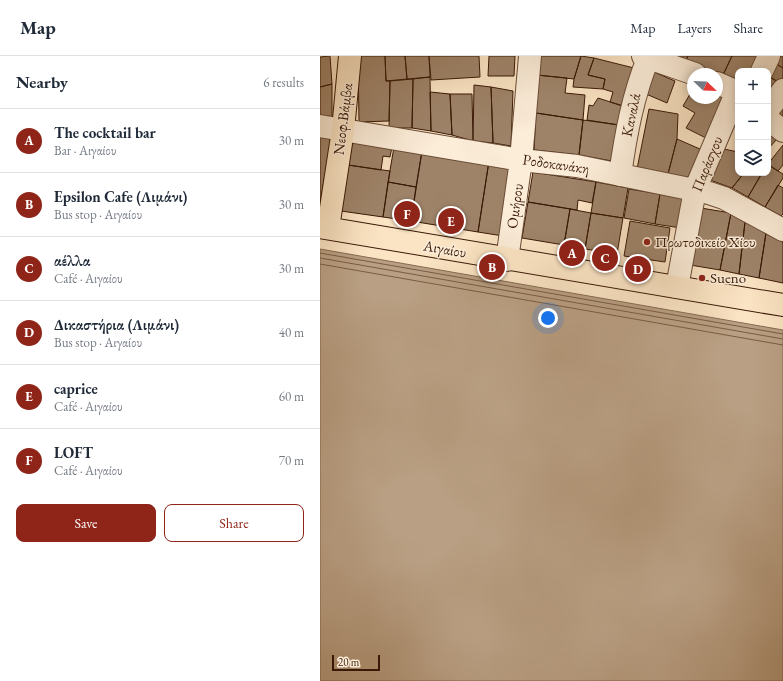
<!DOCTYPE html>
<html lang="en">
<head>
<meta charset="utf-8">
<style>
	:root { --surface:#fff; --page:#f6f6f7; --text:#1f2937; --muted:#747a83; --line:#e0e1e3; --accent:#8f2418 }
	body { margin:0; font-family:"EB Garamond",serif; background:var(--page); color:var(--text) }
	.controls { position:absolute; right:12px; top:12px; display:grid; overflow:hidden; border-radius:8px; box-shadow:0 2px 10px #0003 }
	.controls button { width:36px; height:36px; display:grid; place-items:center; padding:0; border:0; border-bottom:1px solid var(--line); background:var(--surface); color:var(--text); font:20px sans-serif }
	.compass { position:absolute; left:367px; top:12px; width:36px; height:36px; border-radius:50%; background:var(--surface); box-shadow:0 2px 10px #0003; rotate:113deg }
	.scale { position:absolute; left:12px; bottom:10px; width:48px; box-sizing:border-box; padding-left:4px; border:2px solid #3a1906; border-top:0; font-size:11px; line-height:14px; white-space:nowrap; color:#3a1906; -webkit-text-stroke:3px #fcedd9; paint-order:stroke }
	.you { position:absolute; left:228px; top:262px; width:14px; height:14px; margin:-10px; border:3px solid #fff; border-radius:50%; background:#1a73e8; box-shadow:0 0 0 6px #1a73e833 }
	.badge { display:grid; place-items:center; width:26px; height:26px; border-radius:50%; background:var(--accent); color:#fff; font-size:13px; font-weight:700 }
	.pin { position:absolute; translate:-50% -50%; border:2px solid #fff; box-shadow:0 1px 4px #0006 }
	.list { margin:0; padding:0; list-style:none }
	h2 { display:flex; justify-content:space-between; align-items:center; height:52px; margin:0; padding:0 16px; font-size:17px }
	h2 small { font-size:13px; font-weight:400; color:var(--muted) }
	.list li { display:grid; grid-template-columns:26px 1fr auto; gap:12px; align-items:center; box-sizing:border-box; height:64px; padding:0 16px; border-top:1px solid var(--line) }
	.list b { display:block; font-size:15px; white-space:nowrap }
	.list p { margin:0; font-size:13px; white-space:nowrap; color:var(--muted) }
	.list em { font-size:13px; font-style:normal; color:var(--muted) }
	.actions { display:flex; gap:8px; padding:12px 16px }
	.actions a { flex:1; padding:9px 0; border:1px solid var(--accent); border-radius:8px; text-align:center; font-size:14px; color:var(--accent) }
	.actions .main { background:var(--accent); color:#fff }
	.icon { flex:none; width:22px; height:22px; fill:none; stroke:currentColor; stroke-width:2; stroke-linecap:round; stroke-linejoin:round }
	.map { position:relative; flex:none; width:463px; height:625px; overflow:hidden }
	header { display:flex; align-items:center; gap:24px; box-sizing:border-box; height:56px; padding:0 20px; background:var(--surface); border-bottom:1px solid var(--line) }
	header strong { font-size:19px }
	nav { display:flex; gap:22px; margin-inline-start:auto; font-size:14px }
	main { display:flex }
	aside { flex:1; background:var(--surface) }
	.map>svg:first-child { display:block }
</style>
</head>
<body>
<header>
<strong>Map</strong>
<nav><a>Map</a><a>Layers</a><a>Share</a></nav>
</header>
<main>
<aside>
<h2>Nearby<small>6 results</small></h2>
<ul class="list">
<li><span class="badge">A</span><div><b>The cocktail bar</b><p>Bar · Αιγαίου</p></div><em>30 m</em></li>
<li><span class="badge">B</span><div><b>Epsilon Cafe (Λιμάνι)</b><p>Bus stop · Αιγαίου</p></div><em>30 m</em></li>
<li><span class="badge">C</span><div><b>αέλλα</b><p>Café · Αιγαίου</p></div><em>30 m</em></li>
<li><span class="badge">D</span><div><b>Δικαστήρια (Λιμάνι)</b><p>Bus stop · Αιγαίου</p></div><em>40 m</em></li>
<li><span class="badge">E</span><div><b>caprice</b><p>Café · Αιγαίου</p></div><em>60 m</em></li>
<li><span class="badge">F</span><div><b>LOFT</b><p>Café · Αιγαίου</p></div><em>70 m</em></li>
</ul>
<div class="actions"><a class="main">Save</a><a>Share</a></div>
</aside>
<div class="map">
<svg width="463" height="625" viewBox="0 0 463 625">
	<rect width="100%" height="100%" fill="#fbe4c4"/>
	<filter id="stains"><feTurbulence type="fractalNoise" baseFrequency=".005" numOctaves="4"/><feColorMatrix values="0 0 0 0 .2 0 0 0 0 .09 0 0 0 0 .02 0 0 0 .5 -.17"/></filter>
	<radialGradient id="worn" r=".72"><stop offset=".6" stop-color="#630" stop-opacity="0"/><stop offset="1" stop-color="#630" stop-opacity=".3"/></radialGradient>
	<path fill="#b99f83" stroke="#866951" d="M0,193L463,274V625H0Z"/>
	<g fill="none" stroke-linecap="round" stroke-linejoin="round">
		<path stroke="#7a5c44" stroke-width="1" d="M0,197L463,278
			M0,202L463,283
			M0,208L463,289"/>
	</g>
	<path fill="#9e8369" stroke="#3a1906" d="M10,0L12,28L0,31V1Z
		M38,0H65L66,25H70L69,65L39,66Z
		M65,0H85L87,23L66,25Z
		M85,0H109L110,21L87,23Z
		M109,0H159L160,21L111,24Z
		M169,0H195L194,20H168Z
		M219,0H261L254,23L217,19Z
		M261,0L274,2L268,19L285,23L283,33L253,31L254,23Z
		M351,0H368L365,6Z
		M368,0H412L403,19L365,6Z
		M412,0H441L434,15H418V26L403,19Z
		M456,0H463V12L453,6Z
		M274,2L314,12L303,50L290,46L293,36L283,33L285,23L268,19Z
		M453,6L463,12V21L460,27L448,20Z
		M334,16L355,25L347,47L326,38Z
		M217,19L247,22L245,37L265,39L263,64L216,57Z
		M448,20L460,27L448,36Z
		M110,21L111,75L92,72L93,23Z
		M93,23L92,72H69L70,25Z
		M12,28V62L0,59V31Z
		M154,29L171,31L173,87L153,85Z
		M171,31L193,35L191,90L173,87Z
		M373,33V42H397V37L404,40L390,84L366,72L375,57L363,50Z
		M110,36L130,38L132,79L111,75Z
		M130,38H152L153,85L132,79Z
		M278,42L303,50L299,69L267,64L269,49L273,50Z
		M463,46V64L454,57Z
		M329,53L358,58L357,83L348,118L317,113Z
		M216,57L263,64L259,99L214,94Z
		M263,64L299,69L292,105L259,99Z
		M448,75L457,83L448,93Z
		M0,80L12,82L0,146Z
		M357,83L380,93L372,122L348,118Z
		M32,84L72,91L70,101L63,100L61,114L28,109Z
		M463,89V109L458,115L448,108Z
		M74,91L102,95L96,131L68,126Z
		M404,93L418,96V117H424L412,132L390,124Z
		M102,95L169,105L158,176L91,165Z
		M169,105L193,108L183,180L158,176Z
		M28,109L70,115L63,161L21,155Z
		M448,109L463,118V122L445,151L428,141L442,117H448Z
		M213,116L276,126L272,147L258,144L257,154L208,146Z
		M424,117H442L428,141L412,132Z
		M68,126L96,131L91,165L63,161Z
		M276,126L308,132L303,162L271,157Z
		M458,129L463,132V158L461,160L445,151Z
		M309,133L340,138L335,168L304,162Z
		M340,138L366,143L361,172L335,168Z
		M208,146L250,153L244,189L202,182Z
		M381,152L411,157L400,214L370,209Z
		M250,153L271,157L265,193L244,189Z
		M271,157L303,162L297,198L265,193Z
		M411,157L425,166L419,218L400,214Z
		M310,165L350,172L345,206L304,200Z
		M425,166L446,177L439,222L419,218Z
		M446,177L463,186V227L439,222Z"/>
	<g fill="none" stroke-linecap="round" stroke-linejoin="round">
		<g stroke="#6a4c36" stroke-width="24">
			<path id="minor" d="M323,0L375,18
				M442,15L449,0
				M397,27L418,36
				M448,54L463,34
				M448,63L463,75
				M0,70L201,104L257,110L389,137L404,142L463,174
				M300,119C306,77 313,39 329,0
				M187,204L201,104L210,0
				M357,231L375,134L417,35"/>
		</g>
		<g stroke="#3a1906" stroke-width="24">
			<path id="major" d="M0,171L463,249
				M8,172L23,74L30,0"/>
		</g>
		<use href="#minor" stroke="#fcedd9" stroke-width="22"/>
		<use href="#major" stroke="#fbe4c4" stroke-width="22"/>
	</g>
	<g fill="#8f2418" stroke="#fcedd9" stroke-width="1.5">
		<circle cx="327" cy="186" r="4"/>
		<circle cx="382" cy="222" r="4"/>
	</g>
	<g text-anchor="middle" stroke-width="3" stroke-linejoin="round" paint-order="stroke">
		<g font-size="15" fill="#3a1906" stroke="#fcedd9">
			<text transform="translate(311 59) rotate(-78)" y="5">Καναλά</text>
			<text transform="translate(23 63) rotate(-83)" y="5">Νεοφ.Βάμβα</text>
			<text transform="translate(236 108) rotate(8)" y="5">Ροδοκανάκη</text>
			<text transform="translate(387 108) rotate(-68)" y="5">Παράσχου</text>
			<text transform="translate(195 150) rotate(-82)" y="5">Ομήρου</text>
			<text transform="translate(125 193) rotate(10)" y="5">Αιγαίου</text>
		</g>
		<g font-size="15" fill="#3a1906" stroke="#fcedd9" text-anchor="start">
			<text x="335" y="191">Πρωτοδικείο Χίου</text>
			<text x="390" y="227">Sueno</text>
		</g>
	</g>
	<rect width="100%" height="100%" filter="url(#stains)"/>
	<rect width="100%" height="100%" fill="url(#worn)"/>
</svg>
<div class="controls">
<button>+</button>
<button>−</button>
<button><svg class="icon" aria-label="layers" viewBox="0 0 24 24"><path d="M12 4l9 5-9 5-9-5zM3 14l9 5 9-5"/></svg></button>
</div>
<svg class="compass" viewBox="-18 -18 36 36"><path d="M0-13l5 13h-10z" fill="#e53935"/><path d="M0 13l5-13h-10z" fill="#747a83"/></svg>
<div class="scale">20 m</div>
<div class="you"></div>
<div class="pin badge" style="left:252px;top:197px">A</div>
<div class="pin badge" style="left:172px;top:211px">B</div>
<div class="pin badge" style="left:285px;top:202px">C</div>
<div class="pin badge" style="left:318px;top:213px">D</div>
<div class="pin badge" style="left:131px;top:165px">E</div>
<div class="pin badge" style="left:87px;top:158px">F</div>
</div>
</main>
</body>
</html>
